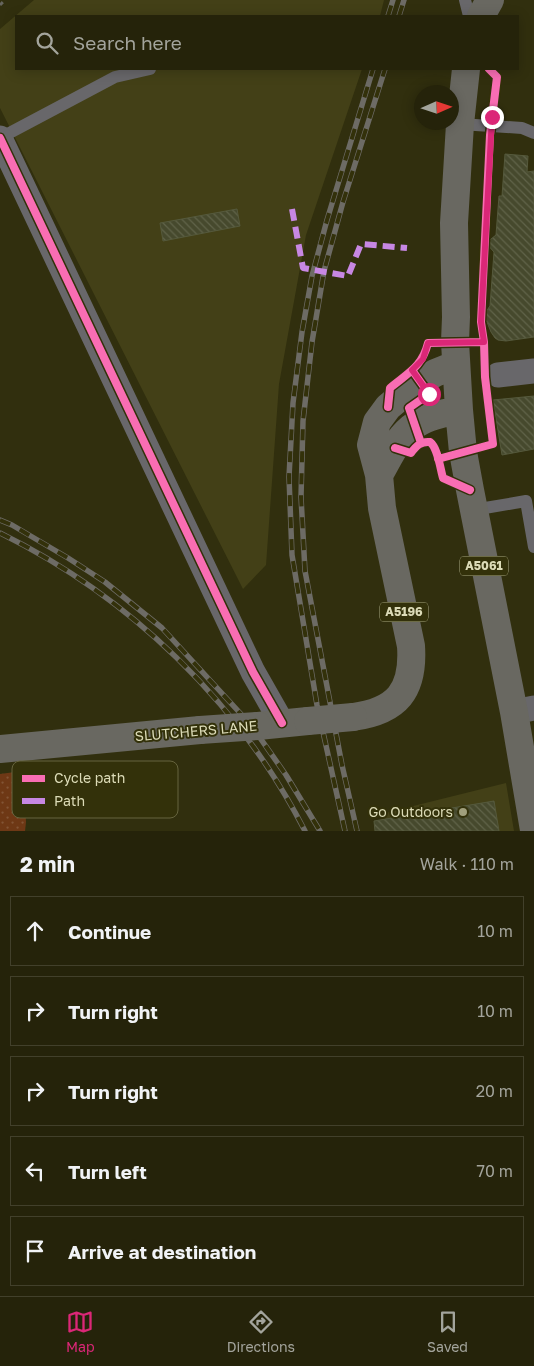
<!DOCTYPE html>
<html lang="en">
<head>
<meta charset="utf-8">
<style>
	:root { --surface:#25230a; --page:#2d2b13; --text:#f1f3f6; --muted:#a3a49c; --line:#42402b; --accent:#db2777 }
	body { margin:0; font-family:"Golos Text",sans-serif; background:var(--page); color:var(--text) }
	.compass { position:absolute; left:414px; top:85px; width:45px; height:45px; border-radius:50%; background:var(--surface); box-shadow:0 2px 12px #0003; rotate:87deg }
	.stop { position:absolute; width:15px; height:15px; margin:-11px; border:4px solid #db2777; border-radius:50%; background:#fff }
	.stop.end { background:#db2777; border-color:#fff; box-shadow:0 1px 5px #0008 }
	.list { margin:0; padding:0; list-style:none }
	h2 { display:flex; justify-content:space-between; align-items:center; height:65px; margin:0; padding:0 20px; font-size:21px }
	h2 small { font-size:16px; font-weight:400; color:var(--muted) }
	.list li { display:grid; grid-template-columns:32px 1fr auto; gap:15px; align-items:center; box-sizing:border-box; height:70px; margin:0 10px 10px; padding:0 10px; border:1px solid var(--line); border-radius:0px }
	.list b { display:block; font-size:19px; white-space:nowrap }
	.list em { font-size:16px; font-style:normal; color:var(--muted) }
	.icon { flex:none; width:28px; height:28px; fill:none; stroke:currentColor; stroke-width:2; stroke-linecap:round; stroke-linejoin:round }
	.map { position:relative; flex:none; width:534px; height:831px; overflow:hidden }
	.search { position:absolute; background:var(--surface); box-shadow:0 2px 12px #0003; left:15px; right:15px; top:15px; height:55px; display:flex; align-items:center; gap:12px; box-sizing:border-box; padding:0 18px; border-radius:0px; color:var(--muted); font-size:19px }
	.sheet { height:465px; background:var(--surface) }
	nav { display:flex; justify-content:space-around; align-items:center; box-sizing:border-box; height:70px; border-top:1px solid var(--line); background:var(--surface); font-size:14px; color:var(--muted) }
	nav a { display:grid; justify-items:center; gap:2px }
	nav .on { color:var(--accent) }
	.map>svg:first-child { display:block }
</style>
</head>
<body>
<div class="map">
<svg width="534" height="831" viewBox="0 0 534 831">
	<defs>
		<pattern id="grass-dots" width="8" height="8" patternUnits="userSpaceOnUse" patternTransform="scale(1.25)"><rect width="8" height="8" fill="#6e3815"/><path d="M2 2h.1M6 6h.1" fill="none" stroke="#825435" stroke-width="1.8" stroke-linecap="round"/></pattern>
		<pattern id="building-back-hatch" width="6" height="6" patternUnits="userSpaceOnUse" patternTransform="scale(1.25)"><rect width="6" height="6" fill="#46492d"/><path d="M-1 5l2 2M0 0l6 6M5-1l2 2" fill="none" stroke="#606349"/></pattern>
	</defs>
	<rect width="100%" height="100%" fill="#312f0e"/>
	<path fill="#434017" d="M34,0H384L380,16H16V69H362L306,235L279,384L266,565L243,589L0,108V29Z
		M506,783L514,831H384L381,814Z"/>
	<path fill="url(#grass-dots)" d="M23,771L26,822L25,831H0V774Z"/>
	<path fill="url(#building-back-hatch)" stroke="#55593c" d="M505,154L528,156L527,172L534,171V337L506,341L498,340L495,338L491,332L487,322L482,317L490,306L494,252L486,243L496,235L499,196H502Z
		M237,209L240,226L163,241L160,223Z
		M534,396V449L502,455L493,400Z
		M494,801L499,831H375L374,821Z"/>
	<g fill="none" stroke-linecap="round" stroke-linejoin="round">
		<path stroke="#65645d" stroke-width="3" stroke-dasharray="4 4" stroke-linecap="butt" d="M0,5L5,0
			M417,105L422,102"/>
		<path stroke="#68676a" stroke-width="12" d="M465,0L469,16
			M460,124L522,128L534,133
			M0,138L115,77L150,69
			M473,510L526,501L534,547"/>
		<path stroke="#68676a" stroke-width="25" d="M0,138L253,672L282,723
			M498,375L534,371
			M514,712L534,708"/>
		<path stroke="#696861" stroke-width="28" d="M481,16L490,0
			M466,69L460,124L454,223L456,317L455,342L459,410L463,452L470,490L514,712L534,830
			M379,475C389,458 398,436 415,425C428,416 445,413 459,410
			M353,717C397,711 414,691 411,646L382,508L379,475L371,445L377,422L388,407L400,397L420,382L435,373L455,365
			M258,726L308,721
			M0,749L200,730"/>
		<g stroke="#6d6b65" stroke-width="5.5">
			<path id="rail" d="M388,16L393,0
				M399,16L404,0
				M0,520L12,525L68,558L105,582L162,628L251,725L286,775L320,831
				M0,533C130,597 239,702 305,831
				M345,831L317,705L292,555L289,477L293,403L302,332L312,276L327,220L373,69
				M357,831L342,765L305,571L301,497L303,421L312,342L324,271L343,202L385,69"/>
		</g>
		<use href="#rail" stroke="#33310a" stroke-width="4" stroke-dasharray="11" stroke-linecap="butt"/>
		<path stroke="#696861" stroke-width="28" d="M308,721L353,717
			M200,730L258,726"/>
		<path stroke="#c787e3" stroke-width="6" stroke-dasharray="12 6" stroke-linecap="butt" d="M292,209L303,268L348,276L361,244L407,248"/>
		<g stroke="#33310a" stroke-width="11">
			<path id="cycleway" d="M0,138L253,672L282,723
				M412,370L429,394L409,408L421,443
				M388,407L390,388C408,373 422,367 428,343L484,342
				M395,448L411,453C416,446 421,441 430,442C438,448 440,468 443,478L470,490
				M438,459L493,444L485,377L484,342L481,322L490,135L497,77L489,69"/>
		</g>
		<use href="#cycleway" stroke="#f96db3" stroke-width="8"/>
	</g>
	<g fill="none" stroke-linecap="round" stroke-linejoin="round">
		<path stroke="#db2777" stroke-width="6" d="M429,394L412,370L423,359L428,343L484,342L481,322L492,117"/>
	</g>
	<circle fill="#a09f7c" stroke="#33310a" stroke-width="2" cx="463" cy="812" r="5"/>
	<g text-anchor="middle" stroke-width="4" stroke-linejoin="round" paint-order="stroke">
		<g fill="#33310a" stroke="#a9a883" stroke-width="1">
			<rect x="460" y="556.5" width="48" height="19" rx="4"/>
			<rect x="380" y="602.5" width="48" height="19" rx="4"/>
		</g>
		<g font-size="12" font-weight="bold" fill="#dcdbb7">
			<text x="484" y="570">A5061</text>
			<text x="404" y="616">A5196</text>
		</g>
		<g font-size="14" fill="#dcdbb7" stroke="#33310a">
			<text transform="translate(196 731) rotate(-5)" y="5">SLUTCHERS LANE</text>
		</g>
		<g font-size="14" fill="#dcdbb7" stroke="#33310a" text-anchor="end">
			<text x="453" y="817">Go Outdoors</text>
		</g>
	</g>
	<rect x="12" y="761" width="166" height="57" rx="8" fill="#33310a" stroke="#66643e" stroke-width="1"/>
	<rect x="22" y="775" width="23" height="7" fill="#f96db3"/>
	<rect x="22" y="798" width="23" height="6" fill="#c787e3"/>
	<g font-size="14" fill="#dcdbb7">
		<text x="54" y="783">Cycle path</text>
		<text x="54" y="806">Path</text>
	</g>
</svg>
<svg class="compass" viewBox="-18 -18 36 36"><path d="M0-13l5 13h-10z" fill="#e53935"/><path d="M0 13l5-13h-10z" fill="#a3a49c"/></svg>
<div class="stop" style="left:429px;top:394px"></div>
<div class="stop end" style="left:492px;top:117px"></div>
<div class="search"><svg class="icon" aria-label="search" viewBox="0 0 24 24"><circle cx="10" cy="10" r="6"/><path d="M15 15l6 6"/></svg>Search here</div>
</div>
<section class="sheet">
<h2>2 min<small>Walk · 110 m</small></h2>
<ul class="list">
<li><svg class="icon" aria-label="ahead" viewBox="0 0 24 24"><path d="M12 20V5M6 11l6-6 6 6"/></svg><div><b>Continue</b></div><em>10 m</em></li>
<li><svg class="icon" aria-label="right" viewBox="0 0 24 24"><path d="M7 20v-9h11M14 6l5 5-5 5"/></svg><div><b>Turn right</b></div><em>10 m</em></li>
<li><svg class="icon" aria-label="right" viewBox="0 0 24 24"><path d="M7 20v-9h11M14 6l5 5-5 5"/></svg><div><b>Turn right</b></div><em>20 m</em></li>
<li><svg class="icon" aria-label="left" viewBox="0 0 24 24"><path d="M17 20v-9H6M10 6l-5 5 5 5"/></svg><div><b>Turn left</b></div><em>70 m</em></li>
<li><svg class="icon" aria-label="arrive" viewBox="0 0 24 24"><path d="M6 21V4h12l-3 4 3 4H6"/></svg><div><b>Arrive at destination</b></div></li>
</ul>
</section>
<nav>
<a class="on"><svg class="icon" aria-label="map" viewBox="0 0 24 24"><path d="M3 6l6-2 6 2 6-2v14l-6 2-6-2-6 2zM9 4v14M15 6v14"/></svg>Map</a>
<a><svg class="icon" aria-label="directions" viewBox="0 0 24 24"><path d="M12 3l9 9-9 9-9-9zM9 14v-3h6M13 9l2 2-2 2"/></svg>Directions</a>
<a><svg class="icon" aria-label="saved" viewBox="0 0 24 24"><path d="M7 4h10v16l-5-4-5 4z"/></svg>Saved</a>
</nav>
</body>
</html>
